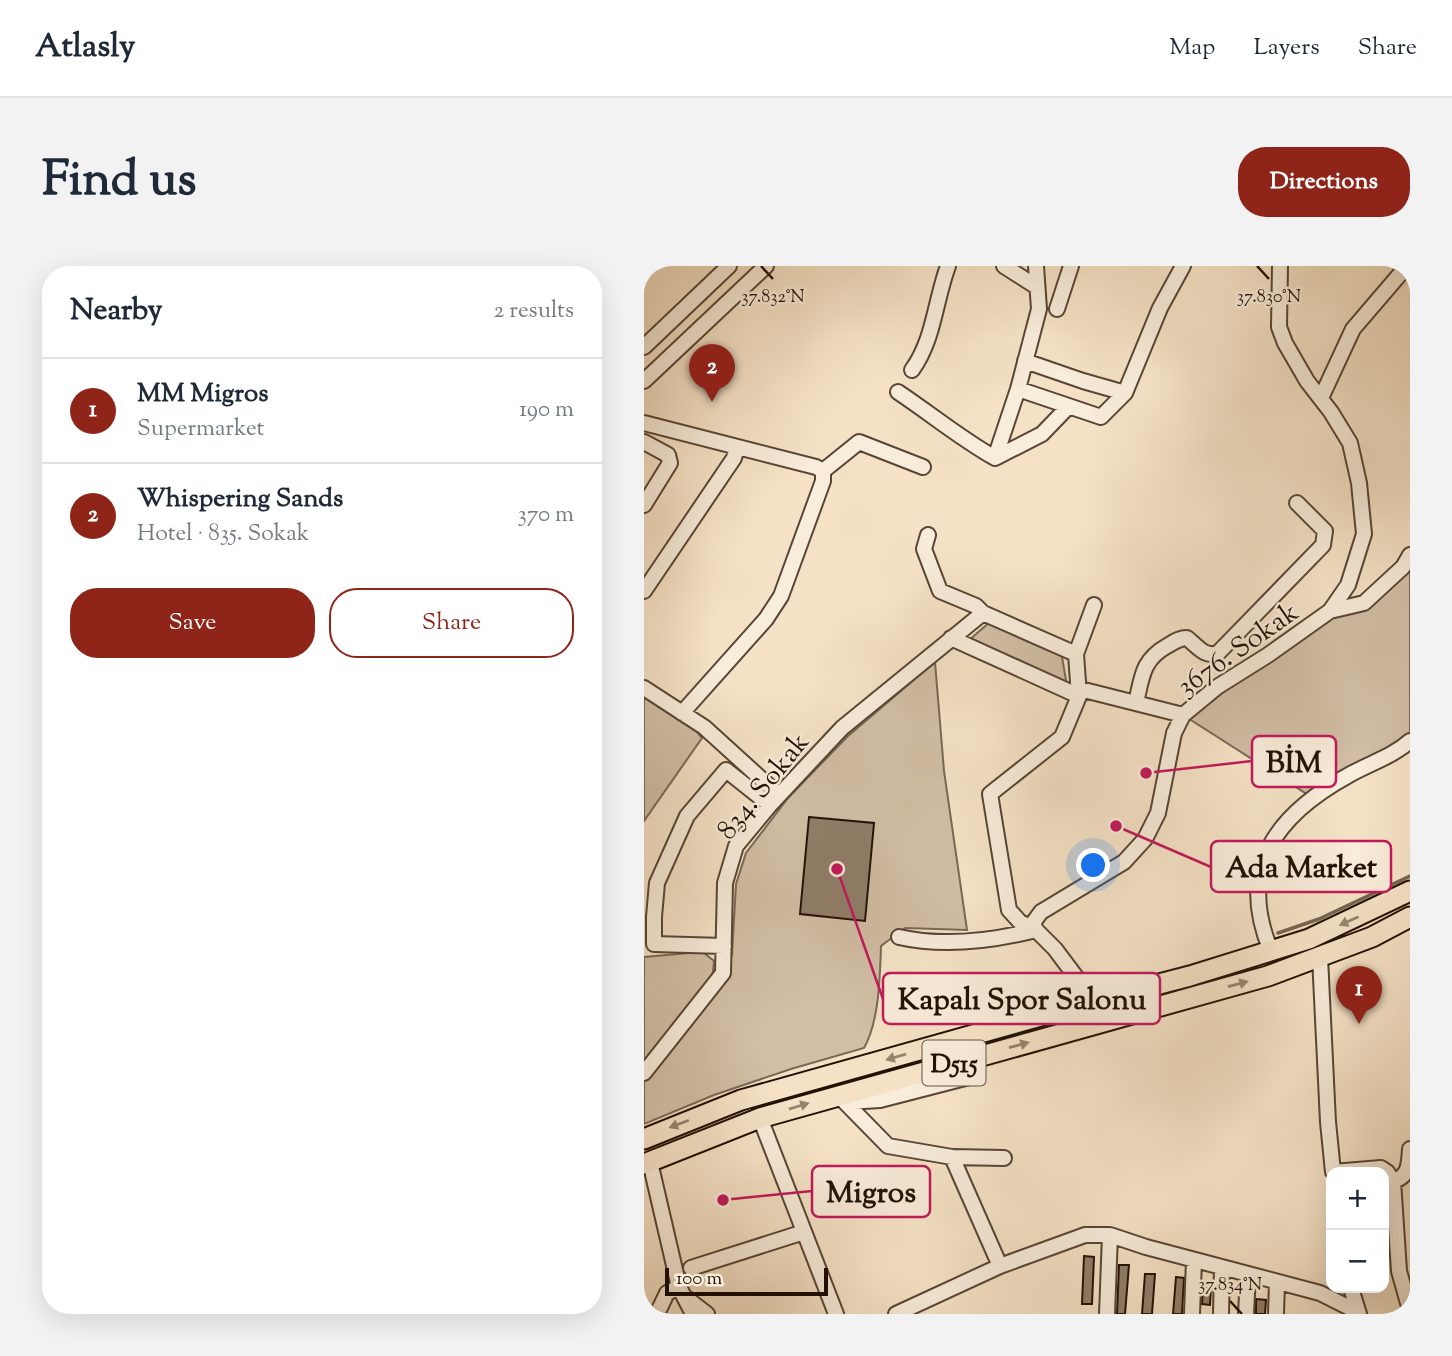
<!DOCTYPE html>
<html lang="en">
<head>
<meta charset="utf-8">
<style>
	:root { --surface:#fff; --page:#f2f2f3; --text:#1f2937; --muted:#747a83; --line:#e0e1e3; --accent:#8f2418 }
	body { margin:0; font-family:"Sorts Mill Goudy",serif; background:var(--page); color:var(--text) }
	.controls { position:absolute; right:21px; bottom:21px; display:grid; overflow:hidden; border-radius:14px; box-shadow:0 7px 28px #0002 }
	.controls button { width:63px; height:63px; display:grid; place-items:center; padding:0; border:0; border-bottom:2px solid var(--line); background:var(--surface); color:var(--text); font:35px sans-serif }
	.scale { position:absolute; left:21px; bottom:18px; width:163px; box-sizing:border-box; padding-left:7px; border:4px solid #231105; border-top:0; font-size:19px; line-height:24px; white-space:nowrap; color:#231105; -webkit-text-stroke:5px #f8ecda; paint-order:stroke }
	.you { position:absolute; left:450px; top:600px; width:24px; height:24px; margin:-18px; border:5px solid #fff; border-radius:50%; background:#1a73e8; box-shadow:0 0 0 10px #1a73e833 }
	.badge { display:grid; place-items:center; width:46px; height:46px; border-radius:50%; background:var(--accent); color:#fff; font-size:23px; font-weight:700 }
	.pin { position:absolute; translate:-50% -58px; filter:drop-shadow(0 2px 4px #0008) }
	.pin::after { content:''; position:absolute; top:37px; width:24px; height:21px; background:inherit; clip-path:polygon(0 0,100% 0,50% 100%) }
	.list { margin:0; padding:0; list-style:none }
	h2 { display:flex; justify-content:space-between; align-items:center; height:91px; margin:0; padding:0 28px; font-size:30px }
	h2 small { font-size:23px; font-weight:400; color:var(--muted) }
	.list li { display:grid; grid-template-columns:46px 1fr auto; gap:21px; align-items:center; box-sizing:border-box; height:105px; padding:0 28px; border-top:2px solid var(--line) }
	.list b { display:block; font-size:26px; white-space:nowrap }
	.list p { margin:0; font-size:23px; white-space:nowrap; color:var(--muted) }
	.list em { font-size:23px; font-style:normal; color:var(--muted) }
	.actions { display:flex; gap:14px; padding:21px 28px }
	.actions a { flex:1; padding:16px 0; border:2px solid var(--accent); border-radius:28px; text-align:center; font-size:24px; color:var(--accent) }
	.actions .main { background:var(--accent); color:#fff }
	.map { position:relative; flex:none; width:766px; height:1048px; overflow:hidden; border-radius:28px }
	header { display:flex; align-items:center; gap:42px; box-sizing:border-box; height:98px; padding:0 35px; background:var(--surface); border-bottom:2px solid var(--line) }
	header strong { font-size:33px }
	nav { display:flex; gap:38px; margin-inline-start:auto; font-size:24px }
	.intro { display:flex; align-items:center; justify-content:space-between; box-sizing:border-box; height:168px; padding:0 42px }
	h1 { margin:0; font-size:49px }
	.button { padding:18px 32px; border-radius:28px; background:var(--accent); color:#fff; font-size:24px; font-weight:700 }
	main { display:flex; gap:42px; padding:0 42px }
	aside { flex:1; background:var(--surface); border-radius:28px; box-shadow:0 7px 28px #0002 }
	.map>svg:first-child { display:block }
</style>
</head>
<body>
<header>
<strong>Atlasly</strong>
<nav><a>Map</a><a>Layers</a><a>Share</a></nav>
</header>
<div class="intro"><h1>Find us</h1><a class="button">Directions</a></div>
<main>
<aside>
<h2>Nearby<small>2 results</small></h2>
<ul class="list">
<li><span class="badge">1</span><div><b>MM Migros</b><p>Supermarket</p></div><em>190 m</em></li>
<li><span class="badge">2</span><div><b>Whispering Sands</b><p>Hotel · 835. Sokak</p></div><em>370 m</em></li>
</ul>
<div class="actions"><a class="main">Save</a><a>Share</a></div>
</aside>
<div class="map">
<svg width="766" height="1048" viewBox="0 0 766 1048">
	<rect width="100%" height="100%" fill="#f5e2c6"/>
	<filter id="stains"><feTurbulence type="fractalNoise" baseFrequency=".00286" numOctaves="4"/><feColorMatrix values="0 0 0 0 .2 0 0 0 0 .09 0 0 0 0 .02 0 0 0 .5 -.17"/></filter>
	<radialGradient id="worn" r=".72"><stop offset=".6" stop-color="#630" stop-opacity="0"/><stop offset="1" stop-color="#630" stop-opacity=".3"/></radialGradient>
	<path fill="#d1bea5" stroke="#7a6855" stroke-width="2" d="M766,289V475L669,532L539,449L686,345L720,337Z
		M346,356L414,385L418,391L423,420L324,375Z
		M291,396L300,505L323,664L261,662L237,680C236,711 235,756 220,782L147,803L70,829L0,858V807L88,689L92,618L102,587L144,532L204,470Z
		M0,431L53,466L58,472L0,555Z
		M45,687H60L70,695L69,706L64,718L0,798V691Z"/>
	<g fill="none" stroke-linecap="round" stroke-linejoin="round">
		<path stroke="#766451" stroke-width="3.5" d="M634,667L675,653L766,610"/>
	</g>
	<path fill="#907e69" stroke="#231105" stroke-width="2" d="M165,551L230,557L221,655L156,648Z
		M440,990L450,991L448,1038H438Z
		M475,999H485L481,1048H473Z
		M501,1008H511L508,1048H498Z
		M532,1011L540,1012L538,1048H529Z
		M559,1021L567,1022L566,1039L558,1038Z
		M612,1033L622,1034L621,1048H612Z"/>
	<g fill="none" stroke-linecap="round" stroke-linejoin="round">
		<g stroke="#584535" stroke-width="18">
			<path id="minor" d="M360,0L393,21
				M413,43L427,0
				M0,81L85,0
				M381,95L439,115L481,127L516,42L539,0
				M268,104C290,74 291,35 304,0
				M0,115L122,0
				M374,123L395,43L392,0
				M254,126C287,148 317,173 351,192L398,168L424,141
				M677,132L709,63L763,0
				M0,157L172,201L179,205
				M0,176L24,189L26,197L0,239
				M351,192L374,123L457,151L481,127
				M179,205L215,176L279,201
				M284,269L280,283L296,325L332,340L339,347L432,388
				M0,325L90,192L93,181
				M686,345L720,337L759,301L766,289
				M307,372L435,430
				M0,422L60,461L135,529
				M436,423L539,449
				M492,437C498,411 498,394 523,380C530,376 535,372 543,372C553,380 561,392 574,387L679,279L681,265L653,237
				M38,447L122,353L137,330L179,215V205
				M392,664L376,656L365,644L346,528L418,471L435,430L432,388L450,339
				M255,671C299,681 348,675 392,664
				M80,680L10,678V651L13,617L43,550L82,504L126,539
				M627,685C592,602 632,549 705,509C726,497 748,491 766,475
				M676,691L684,856L689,906
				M450,735L411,683L392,664L389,657L397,646L480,596L501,573L514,547L530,467L539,449L573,421L624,389L686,345L704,319L720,268L715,217L706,177L687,146L663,115L641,77L635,61L636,0
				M0,807L79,707L81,617L92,580L126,539L198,462L339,347
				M194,829L244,880L308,891L360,892
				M203,836L236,834L329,810
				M116,852L192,1048
				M308,891L356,1000
				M6,896L35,1021L49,1048
				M689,906L737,902L743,906L749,915L755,1005L766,1044
				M749,915C765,911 765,898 766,883
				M47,1002L160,966
				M707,1022L715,1048
				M41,1031L63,1048
				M13,1048L23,1027L35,1021
				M252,1048L356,1000L441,969H466L502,981L676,1027L714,1046
				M463,1048L466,969
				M548,1048L550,994
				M577,1048L578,1001
				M602,1048L604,1008
				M632,1048L633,1016"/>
		</g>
		<g stroke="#231105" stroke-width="23">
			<path id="highway" d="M0,873L97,834L450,735L546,710L665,673L766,625
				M0,898L116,852L624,710L728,671L766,651"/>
		</g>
		<use href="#minor" stroke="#f8ecda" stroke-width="14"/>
		<use href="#highway" stroke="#f5e2c6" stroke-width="19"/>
	</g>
	<defs><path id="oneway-solid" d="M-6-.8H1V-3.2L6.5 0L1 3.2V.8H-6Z" transform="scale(1.75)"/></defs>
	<g fill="#96846f">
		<use href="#oneway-solid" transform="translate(705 655) rotate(156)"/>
		<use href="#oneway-solid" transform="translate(594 718) rotate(-15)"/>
		<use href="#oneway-solid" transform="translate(375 779) rotate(-15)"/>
		<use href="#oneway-solid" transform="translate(252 791) rotate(164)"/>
		<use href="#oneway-solid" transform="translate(155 840) rotate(-17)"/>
		<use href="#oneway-solid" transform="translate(35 858) rotate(159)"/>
	</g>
	<path fill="none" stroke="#231105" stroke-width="2.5" d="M117,0L129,13M613,0L625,13M586,1035L598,1048"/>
	<g text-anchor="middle" stroke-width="5" stroke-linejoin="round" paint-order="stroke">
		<rect fill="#f8ecda" stroke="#635345" stroke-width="2" x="278.5" y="774.5" width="63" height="45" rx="5"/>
		<g font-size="26" font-weight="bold" fill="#231105">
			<text x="310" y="806">D515</text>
		</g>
		<g font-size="28" fill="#231105" stroke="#f8ecda">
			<text transform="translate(593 382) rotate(-35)" y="10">3676. Sokak</text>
			<text transform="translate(118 519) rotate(-51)" y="10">834. Sokak</text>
		</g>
	</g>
	<g font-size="18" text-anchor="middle" fill="#231105" stroke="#f8ecda" stroke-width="5" stroke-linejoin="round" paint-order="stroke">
		<text x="129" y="36">37.832°N</text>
		<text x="625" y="36">37.830°N</text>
		<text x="586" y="1024">37.834°N</text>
	</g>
	<path fill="none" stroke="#c2185b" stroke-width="2.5" d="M502 507L608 495M472 560L567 601M193 603L239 733M79 934L168 925"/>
	<g fill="#c2185b" stroke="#f8ecda" stroke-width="2.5">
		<circle cx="502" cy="507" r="7"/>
		<circle cx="472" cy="560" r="7"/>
		<circle cx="193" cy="603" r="7"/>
		<circle cx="79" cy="934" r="7"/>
	</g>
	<g fill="#f8ecda" stroke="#c2185b" stroke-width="2.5">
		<rect x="608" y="470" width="84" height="51" rx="7"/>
		<rect x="567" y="575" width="180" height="51" rx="7"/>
		<rect x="239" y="707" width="277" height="51" rx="7"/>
		<rect x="168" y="900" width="118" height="51" rx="7"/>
	</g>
	<g font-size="30" text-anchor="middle" font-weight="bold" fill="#231105">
		<text x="650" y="506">BİM</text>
		<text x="657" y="611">Ada Market</text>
		<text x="378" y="743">Kapalı Spor Salonu</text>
		<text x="227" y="936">Migros</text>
	</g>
	<rect width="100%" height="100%" filter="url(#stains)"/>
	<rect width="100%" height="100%" fill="url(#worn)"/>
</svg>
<div class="controls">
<button>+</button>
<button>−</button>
</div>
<div class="scale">100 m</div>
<div class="you"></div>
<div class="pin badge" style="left:715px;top:758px">1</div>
<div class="pin badge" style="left:68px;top:136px">2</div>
</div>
</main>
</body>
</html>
